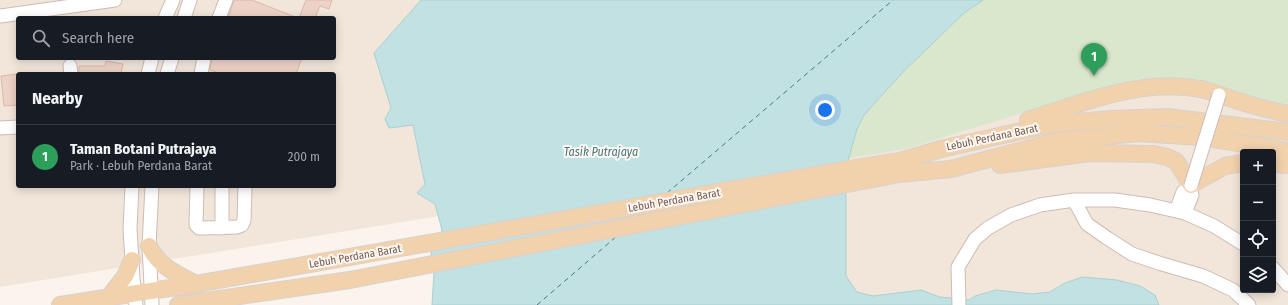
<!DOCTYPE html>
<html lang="en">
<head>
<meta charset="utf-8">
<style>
	:root { --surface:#171b24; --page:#242831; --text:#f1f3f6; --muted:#9ea1a6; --line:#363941; --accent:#b45309 }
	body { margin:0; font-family:"Fira Sans Condensed",sans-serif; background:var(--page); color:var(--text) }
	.controls { position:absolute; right:12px; bottom:12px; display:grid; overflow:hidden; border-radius:4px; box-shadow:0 2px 10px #0003 }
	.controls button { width:36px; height:36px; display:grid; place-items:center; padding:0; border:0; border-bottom:1px solid var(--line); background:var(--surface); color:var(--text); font:20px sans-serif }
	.you { position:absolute; left:825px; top:110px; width:14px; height:14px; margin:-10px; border:3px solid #fff; border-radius:50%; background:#1a73e8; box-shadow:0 0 0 6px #1a73e833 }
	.badge { display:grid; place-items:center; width:26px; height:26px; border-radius:50%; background:var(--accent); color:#fff; font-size:13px; font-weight:700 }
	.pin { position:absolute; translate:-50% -33px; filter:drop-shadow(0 1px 2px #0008) }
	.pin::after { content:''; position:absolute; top:21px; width:14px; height:12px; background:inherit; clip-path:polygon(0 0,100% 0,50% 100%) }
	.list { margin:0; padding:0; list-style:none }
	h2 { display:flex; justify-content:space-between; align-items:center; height:52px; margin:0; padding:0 16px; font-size:17px }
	h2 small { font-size:13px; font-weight:400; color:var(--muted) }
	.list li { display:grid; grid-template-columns:26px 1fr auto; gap:12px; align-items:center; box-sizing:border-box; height:64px; padding:0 16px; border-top:1px solid var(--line) }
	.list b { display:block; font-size:15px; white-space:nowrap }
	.list p { margin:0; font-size:13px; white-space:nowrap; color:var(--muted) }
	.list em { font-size:13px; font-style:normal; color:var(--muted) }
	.icon { flex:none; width:22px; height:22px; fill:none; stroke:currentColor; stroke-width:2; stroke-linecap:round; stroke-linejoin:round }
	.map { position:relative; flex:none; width:1288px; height:305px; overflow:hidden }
	.search { position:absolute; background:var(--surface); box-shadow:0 2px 10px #0003; left:16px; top:16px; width:320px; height:44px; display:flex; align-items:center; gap:10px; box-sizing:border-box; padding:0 14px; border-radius:4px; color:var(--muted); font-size:15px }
	.panel { position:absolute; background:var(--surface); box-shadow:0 2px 10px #0003; left:16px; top:72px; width:320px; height:116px; border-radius:4px }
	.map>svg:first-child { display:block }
</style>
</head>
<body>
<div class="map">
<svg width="1288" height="305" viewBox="0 0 1288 305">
	<rect width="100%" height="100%" fill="#fbf4ec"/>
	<path fill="#f2e6db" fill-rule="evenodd" d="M0,0H512L471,211L0,287ZM18,18H334V58H18ZM18,74H334V186H18Z
		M875,0H1288V305H770ZM1243,152H1273V290H1243Z"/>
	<path fill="#d9e7cc" d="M983,0H1288V106L1273,104L1202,81L1149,80L1097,90L905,149L848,158L857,129L864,115L903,72L964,13Z"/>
	<path fill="#c2e1e3" stroke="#aad0d3" d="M421,0H983L964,13L903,72L864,115L857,129L844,175L846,197V276L857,292L873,296L921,290L940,297L969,300L975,296L996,290L1032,294L1050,292L1065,283L1082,277L1117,280L1140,286L1155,295L1159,305H432L434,271L431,253L442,230L435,204L417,193L425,184L413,125L389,128L385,119L391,108L374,53Z"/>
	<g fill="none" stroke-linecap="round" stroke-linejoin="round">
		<path stroke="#4a787d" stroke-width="1" stroke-dasharray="5 4" stroke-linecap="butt" d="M667,193L893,0
			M537,305L617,236"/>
	</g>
	<path fill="#edd3c7" stroke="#deb9a9" d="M234,0H252L298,18H228Z
		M306,0H332L329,9L320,6L315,18H299Z
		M212,58H302L296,74H222L210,70Z
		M106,61L123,64L121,74H79V66H105Z
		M18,74V105L4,106L1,76Z"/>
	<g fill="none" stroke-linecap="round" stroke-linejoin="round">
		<g stroke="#ccbcb3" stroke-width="15">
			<path id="minor" d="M0,16L115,0
				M165,18L173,0
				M184,18L190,0
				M219,18L226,0
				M70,66L71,74
				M148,74L152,58
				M167,74L172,58
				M201,74L204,58
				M0,128L18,127
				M132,186L130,229L134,293L136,305
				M152,186L149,246L152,305
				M197,186L196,225L199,228H204L237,227L242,225L244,220L245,186
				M1074,200L1087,224L1107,238L1132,254L1162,264L1203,276L1233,290L1249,305
				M1176,211L1183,192L1190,188
				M1185,213L1192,195L1190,188L1191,185
				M222,228V186
				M1273,268L1288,285
				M959,305L958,267L975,239L988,228L1011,215L1040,205L1074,200H1115L1150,205L1185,213L1214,226L1243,244"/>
		</g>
		<g stroke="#d8d1ce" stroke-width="18">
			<path id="major" d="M1028,120C1083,103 1141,78 1200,89C1209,90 1218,95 1226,97C1247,104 1266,110 1288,114
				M1273,164L1288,165
				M1000,165L1090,153L1154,154L1167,157L1176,161L1191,185L1225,166L1243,163
				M149,246C158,266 177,274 196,284
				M108,298L125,276L132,260
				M60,305L196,284L849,169L900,161L941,149L1052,124L1112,119L1167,117L1288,132
				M178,305L350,280L899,174L951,169L1057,141L1138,133L1201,137L1288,151"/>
		</g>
		<use href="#minor" stroke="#fff" stroke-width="13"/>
		<use href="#major" stroke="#f1d2ad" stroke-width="16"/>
		<g stroke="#ccbcb3" stroke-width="15" stroke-linecap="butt">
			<path id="minor-bridge" d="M1191,185L1219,95"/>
		</g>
		<use href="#minor-bridge" stroke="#fff" stroke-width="13"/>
	</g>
	<g text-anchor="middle" stroke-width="4" stroke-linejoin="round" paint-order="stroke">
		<g font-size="11" fill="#745b51" stroke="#fdf8f3">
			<text transform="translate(992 137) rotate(-12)" y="4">Lebuh Perdana Barat</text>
			<text transform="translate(674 200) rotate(-10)" y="4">Lebuh Perdana Barat</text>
			<text transform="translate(355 256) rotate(-10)" y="4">Lebuh Perdana Barat</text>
		</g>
		<g font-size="12" font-style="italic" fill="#4a787d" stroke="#fdf8f3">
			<text x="601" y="156">Tasik Putrajaya</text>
		</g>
	</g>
</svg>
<div class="controls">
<button>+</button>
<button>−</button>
<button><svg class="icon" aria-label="locate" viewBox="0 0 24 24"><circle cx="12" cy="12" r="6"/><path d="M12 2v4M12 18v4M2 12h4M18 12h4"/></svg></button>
<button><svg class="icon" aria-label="layers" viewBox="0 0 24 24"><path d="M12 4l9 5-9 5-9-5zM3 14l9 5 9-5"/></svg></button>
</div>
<div class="you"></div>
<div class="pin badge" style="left:1094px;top:76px;background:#2e9e5b">1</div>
<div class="search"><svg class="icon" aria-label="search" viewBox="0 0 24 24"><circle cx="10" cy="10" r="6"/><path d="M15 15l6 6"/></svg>Search here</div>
<section class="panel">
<h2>Nearby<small></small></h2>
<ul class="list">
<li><span class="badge" style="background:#2e9e5b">1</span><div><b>Taman Botani Putrajaya</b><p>Park · Lebuh Perdana Barat</p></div><em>200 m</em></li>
</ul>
</section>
</div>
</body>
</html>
